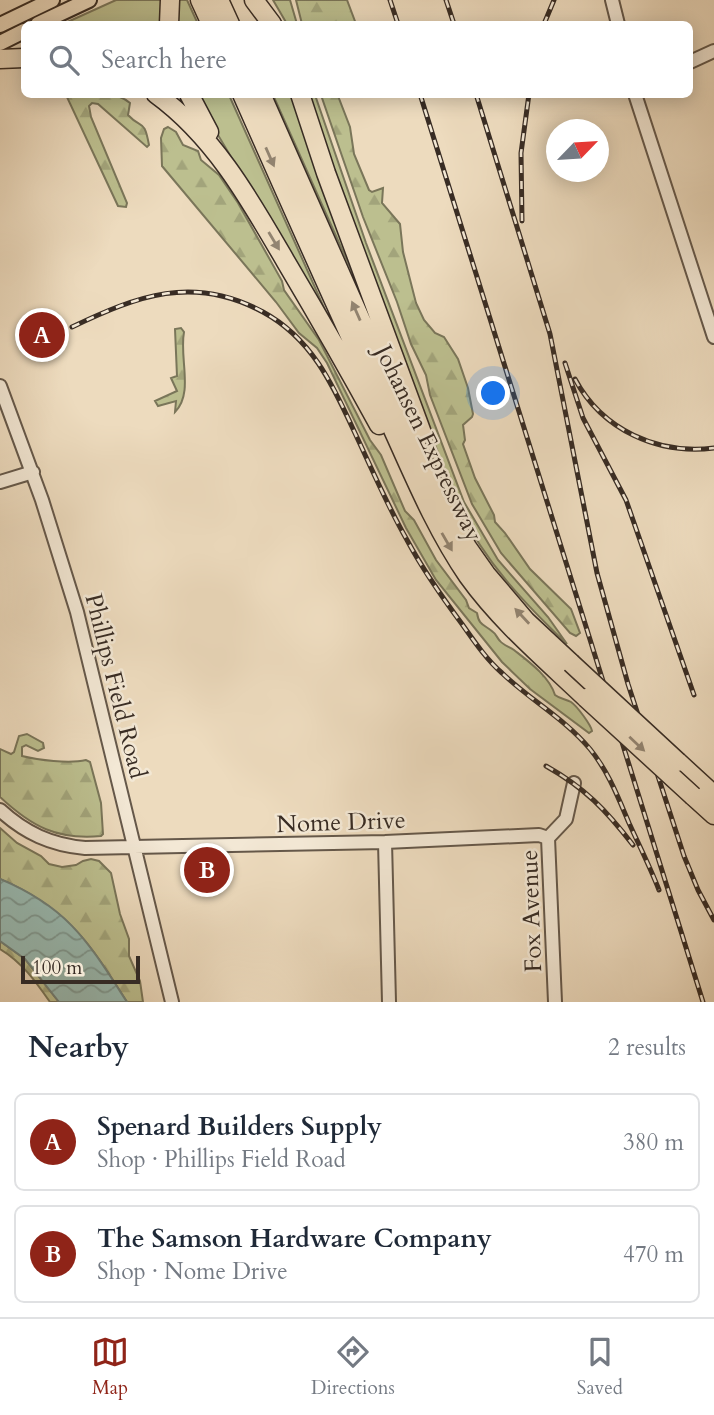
<!DOCTYPE html>
<html lang="en">
<head>
<meta charset="utf-8">
<style>
	:root { --surface:#fff; --page:#f6f6f7; --text:#1f2937; --muted:#747a83; --line:#e0e1e3; --accent:#8f2418 }
	body { margin:0; font-family:Cardo,serif; background:var(--page); color:var(--text) }
	.compass { position:absolute; left:546px; top:119px; width:63px; height:63px; border-radius:50%; background:var(--surface); box-shadow:0 4px 18px #0003; rotate:65deg }
	.scale { position:absolute; left:21px; bottom:18px; width:119px; box-sizing:border-box; padding-left:7px; border:4px solid #382c24; border-top:0; font-size:19px; line-height:24px; white-space:nowrap; color:#382c24; -webkit-text-stroke:5px #f3e8d5; paint-order:stroke }
	.you { position:absolute; left:494px; top:394px; width:24px; height:24px; margin:-18px; border:5px solid #fff; border-radius:50%; background:#1a73e8; box-shadow:0 0 0 10px #1a73e833 }
	.badge { display:grid; place-items:center; width:46px; height:46px; border-radius:50%; background:var(--accent); color:#fff; font-size:23px; font-weight:700 }
	.pin { position:absolute; translate:-50% -50%; border:4px solid #fff; box-shadow:0 2px 7px #0006 }
	.list { margin:0; padding:0; list-style:none }
	h2 { display:flex; justify-content:space-between; align-items:center; height:91px; margin:0; padding:0 28px; font-size:30px }
	h2 small { font-size:23px; font-weight:400; color:var(--muted) }
	.list li { display:grid; grid-template-columns:46px 1fr auto; gap:21px; align-items:center; box-sizing:border-box; height:98px; margin:0 14px 14px; padding:0 14px; border:2px solid var(--line); border-radius:10px }
	.list b { display:block; font-size:26px; white-space:nowrap }
	.list p { margin:0; font-size:23px; white-space:nowrap; color:var(--muted) }
	.list em { font-size:23px; font-style:normal; color:var(--muted) }
	.icon { flex:none; width:38px; height:38px; fill:none; stroke:currentColor; stroke-width:2; stroke-linecap:round; stroke-linejoin:round }
	.map { position:relative; flex:none; width:714px; height:1002px; overflow:hidden }
	.search { position:absolute; background:var(--surface); box-shadow:0 4px 18px #0003; left:21px; right:21px; top:21px; height:77px; display:flex; align-items:center; gap:18px; box-sizing:border-box; padding:0 24px; border-radius:10px; color:var(--muted); font-size:26px }
	.sheet { height:315px; background:var(--surface) }
	nav { display:flex; justify-content:space-around; align-items:center; box-sizing:border-box; height:98px; border-top:2px solid var(--line); background:var(--surface); font-size:19px; color:var(--muted) }
	nav a { display:grid; justify-items:center; gap:4px }
	nav .on { color:var(--accent) }
	.map>svg:first-child { display:block }
</style>
</head>
<body>
<div class="map">
<svg width="714" height="1002" viewBox="0 0 714 1002">
	<defs>
		<pattern id="forest-firs" width="22" height="20" patternUnits="userSpaceOnUse" patternTransform="scale(1.75)"><rect width="22" height="20" fill="#bcbf8f"/><path d="M5 1l3.5 6h-7zM16 11l3.5 6h-7z" fill="#a2a47b"/></pattern>
		<pattern id="water-waves" width="16" height="10" patternUnits="userSpaceOnUse" patternTransform="scale(1.75)"><rect width="16" height="10" fill="#99bbb3"/><path d="M0 5q4-4 8 0t8 0" fill="none" stroke="#7e9891"/></pattern>
	</defs>
	<rect width="100%" height="100%" fill="#eddbbe"/>
	<filter id="stains"><feTurbulence type="fractalNoise" baseFrequency=".00286" numOctaves="4"/><feColorMatrix values="0 0 0 0 .2 0 0 0 0 .09 0 0 0 0 .02 0 0 0 .5 -.17"/></filter>
	<radialGradient id="worn" r=".72"><stop offset=".6" stop-color="#630" stop-opacity="0"/><stop offset="1" stop-color="#630" stop-opacity=".3"/></radialGradient>
	<path fill="#bcbf8f" stroke="#7a765a" stroke-width="2" d="M116,0H165L166,24H63Z
		M179,0H187L198,24H176Z
		M273,0H290L297,24H287Z
		M197,95H229L334,330L215,130Z
		M273,95H295L370,308L357,283Z
		M308,95H315L366,243L464,502L498,560L548,617L567,644C524,603 485,562 459,508L343,202Z"/>
	<path fill="url(#forest-firs)" stroke="#7a765a" stroke-width="2" d="M296,0H347L356,24H302Z
		M66,95C87,94 114,89 130,103L128,115C142,130 144,118 149,145L147,147L98,104L92,103L89,106L91,117L127,203L126,207L118,206Z
		M321,95L338,96L350,127L354,154L369,190L372,192L383,188L382,203L400,224L403,252L416,303L424,320L435,333L444,337L458,359L468,388L473,414L472,417L463,425L465,440L463,444L475,478L494,515L495,522L505,533L530,569L571,609L580,633L576,636L570,633L501,553L472,504L430,395L426,375L411,344L397,302L363,217Z
		M168,127L176,132L183,145L198,151L201,160L219,175L238,203L282,281L284,290L319,340L370,440L381,455L405,511L414,520L436,560L466,600L469,608L477,613C479,626 484,624 493,632C496,634 497,638 500,641C503,645 510,647 514,650C528,661 549,676 555,695C560,699 566,699 571,702C577,706 591,725 592,731L589,733L530,689L502,662L436,580L406,528L327,363L317,348L299,333L276,302L162,166L161,138L164,129Z
		M181,328L184,332C179,358 194,393 175,412L176,401L158,406L155,401L177,391L171,378L177,376L175,329Z
		M27,734L43,743L44,748L38,751L26,745L22,747V756C38,760 69,764 86,760L90,762L101,803L103,834L101,836C57,840 32,827 0,797V749L11,754L14,752L19,736Z
		M0,828L17,843L41,856L49,864L62,867L76,865L83,861L91,859L99,861L111,873L120,914L129,939V956L140,981L143,1002H127C90,943 67,908 0,879Z
		M0,941L25,959L59,1002H50C36,982 22,962 0,949Z"/>
	<path fill="url(#water-waves)" stroke="#72827a" stroke-width="2" d="M0,879C69,908 88,942 127,1002H59L25,959L0,941Z"/>
	<g fill="none" stroke-linecap="round" stroke-linejoin="round">
		<g stroke="#65584a" stroke-width="16">
			<path id="minor" d="M612,0L618,24
				M690,62L714,51
				M635,94L714,337
				M0,386L42,500L77,612L172,1002
				M0,482L33,472
				M0,810C25,833 51,845 85,848L385,842L539,835L548,838
				M385,842L389,1002
				M555,1002L548,838L566,819L574,783"/>
		</g>
		<g stroke="#382c24" stroke-width="18">
			<path id="major" d="M38,24L89,0
				M0,25L52,0
				M0,43L24,31"/>
		</g>
		<g stroke="#382c24" stroke-width="21">
			<path id="highway" d="M200,0L211,24
				M219,0L230,24
				M254,0L272,24
				M169,24L170,0
				M0,59L24,58
				M156,94C215,137 250,200 286,262C318,316 349,370 379,425
				M189,94L209,132
				M242,94C289,200 335,305 384,410C410,466 433,525 468,576C501,622 545,659 586,698
				M261,94L432,481L467,547L486,574L526,621L571,663
				M300,94L326,173L422,433
				M678,762L714,795
				M693,796L714,815"/>
		</g>
		<use href="#minor" stroke="#f3e8d5" stroke-width="12"/>
		<use href="#major" stroke="#eddbbe" stroke-width="14"/>
		<use href="#highway" stroke="#eddbbe" stroke-width="18"/>
		<g stroke="#382c24" stroke-width="5">
			<path id="rail" d="M390,0L398,24
				M446,0L454,24
				M544,24L554,0
				M420,94L703,1002
				M476,94L550,334L597,573L628,684L684,856L698,890L714,920
				M522,221L521,153L529,94
				M72,327C137,296 193,274 263,312C311,338 332,383 354,431C371,467 387,505 407,540C423,570 442,597 462,624C474,641 486,659 502,673C530,700 564,718 590,749C608,771 618,797 629,823C639,845 650,867 659,890
				M565,363L583,418L626,500L694,695
				M575,379C602,430 658,455 714,448
				M546,766C585,788 606,810 633,845"/>
		</g>
		<use href="#rail" stroke="#f3e8d5" stroke-width="2.5" stroke-dasharray="8" stroke-linecap="butt"/>
		<g stroke="#382c24" stroke-width="21" stroke-linecap="butt">
			<path id="highway-bridge" d="M571,663L678,762
				M586,698L693,796"/>
		</g>
		<use href="#highway-bridge" stroke="#eddbbe" stroke-width="18"/>
	</g>
	<defs><path id="oneway-solid" d="M-6-.8H1V-3.2L6.5 0L1 3.2V.8H-6Z" transform="scale(1.75)"/></defs>
	<g fill="#928471">
		<use href="#oneway-solid" transform="translate(270 157) rotate(66)"/>
		<use href="#oneway-solid" transform="translate(274 241) rotate(59)"/>
		<use href="#oneway-solid" transform="translate(356 311) rotate(-114)"/>
		<use href="#oneway-solid" transform="translate(447 542) rotate(60)"/>
		<use href="#oneway-solid" transform="translate(522 616) rotate(-133)"/>
		<use href="#oneway-solid" transform="translate(637 744) rotate(43)"/>
	</g>
	<g text-anchor="middle" stroke-width="5" stroke-linejoin="round" paint-order="stroke">
		<g font-size="24" fill="#382c24" stroke="#f3e8d5">
			<text transform="translate(429 443) rotate(64)" y="8">Johansen Expressway</text>
			<text transform="translate(116 686) rotate(76)" y="8">Phillips Field Road</text>
			<text transform="translate(341 822) rotate(-2)" y="8">Nome Drive</text>
			<text transform="translate(531 911) rotate(-92)" y="8">Fox Avenue</text>
		</g>
	</g>
	<rect width="100%" height="100%" filter="url(#stains)"/>
	<rect width="100%" height="100%" fill="url(#worn)"/>
</svg>
<svg class="compass" viewBox="-18 -18 36 36"><path d="M0-13l5 13h-10z" fill="#e53935"/><path d="M0 13l5-13h-10z" fill="#747a83"/></svg>
<div class="scale">100 m</div>
<div class="you"></div>
<div class="pin badge" style="left:42px;top:335px">A</div>
<div class="pin badge" style="left:207px;top:870px">B</div>
<div class="search"><svg class="icon" aria-label="search" viewBox="0 0 24 24"><circle cx="10" cy="10" r="6"/><path d="M15 15l6 6"/></svg>Search here</div>
</div>
<section class="sheet">
<h2>Nearby<small>2 results</small></h2>
<ul class="list">
<li><span class="badge">A</span><div><b>Spenard Builders Supply</b><p>Shop · Phillips Field Road</p></div><em>380 m</em></li>
<li><span class="badge">B</span><div><b>The Samson Hardware Company</b><p>Shop · Nome Drive</p></div><em>470 m</em></li>
</ul>
</section>
<nav>
<a class="on"><svg class="icon" aria-label="map" viewBox="0 0 24 24"><path d="M3 6l6-2 6 2 6-2v14l-6 2-6-2-6 2zM9 4v14M15 6v14"/></svg>Map</a>
<a><svg class="icon" aria-label="directions" viewBox="0 0 24 24"><path d="M12 3l9 9-9 9-9-9zM9 14v-3h6M13 9l2 2-2 2"/></svg>Directions</a>
<a><svg class="icon" aria-label="saved" viewBox="0 0 24 24"><path d="M7 4h10v16l-5-4-5 4z"/></svg>Saved</a>
</nav>
</body>
</html>
